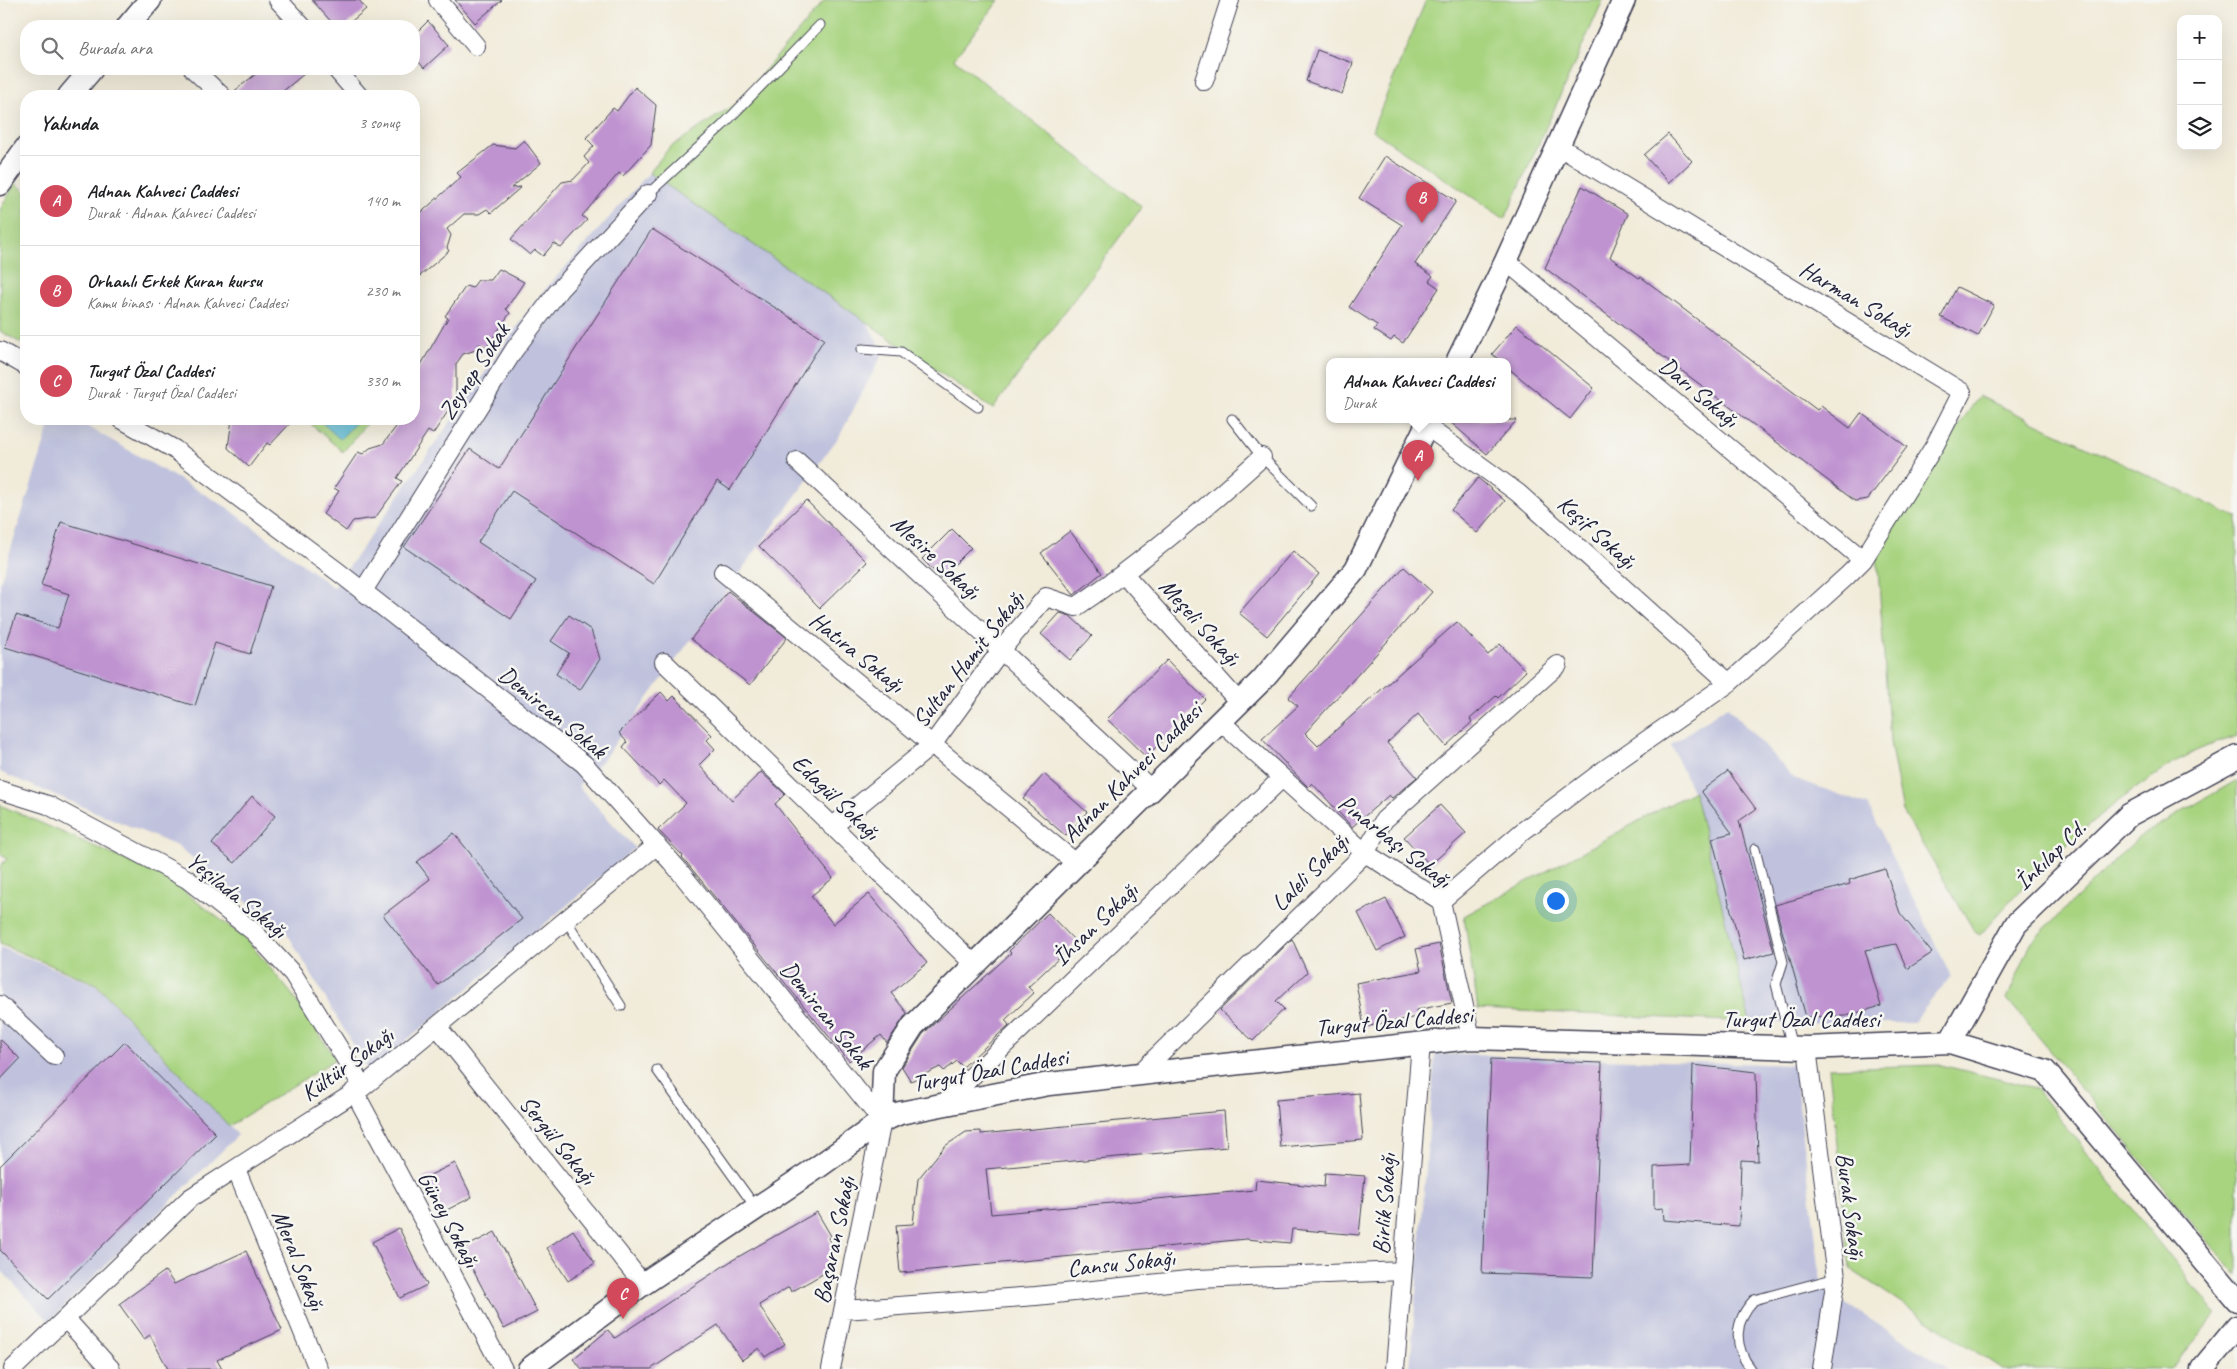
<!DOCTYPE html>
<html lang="tr">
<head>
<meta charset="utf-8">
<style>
	:root { --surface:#fff; --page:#f2f2f2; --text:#202124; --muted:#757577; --line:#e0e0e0; --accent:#d1495b }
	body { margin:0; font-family:Caveat,sans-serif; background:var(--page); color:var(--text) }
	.controls { position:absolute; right:15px; top:15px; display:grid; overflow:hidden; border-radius:10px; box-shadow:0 5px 20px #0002 }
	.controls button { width:45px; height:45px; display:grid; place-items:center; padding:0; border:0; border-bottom:1px solid var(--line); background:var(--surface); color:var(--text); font:25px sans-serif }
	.you { position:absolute; left:1555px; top:900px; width:18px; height:18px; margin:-12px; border:4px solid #fff; border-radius:50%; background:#1a73e8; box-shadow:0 0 0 8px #1a73e833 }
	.badge { display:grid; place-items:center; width:32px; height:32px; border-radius:50%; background:var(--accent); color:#fff; font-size:16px; font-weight:700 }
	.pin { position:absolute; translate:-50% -41px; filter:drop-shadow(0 1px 2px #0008) }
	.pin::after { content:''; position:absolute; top:26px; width:18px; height:15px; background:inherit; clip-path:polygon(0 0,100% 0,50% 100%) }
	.popup { position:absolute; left:1326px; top:358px; width:185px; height:65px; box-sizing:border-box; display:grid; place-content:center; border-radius:10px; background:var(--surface); filter:drop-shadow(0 1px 4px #0005); font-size:16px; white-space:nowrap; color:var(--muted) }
	.popup b { font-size:19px; color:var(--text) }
	.popup::after { content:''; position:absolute; left:50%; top:100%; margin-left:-10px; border:10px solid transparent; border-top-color:var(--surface) }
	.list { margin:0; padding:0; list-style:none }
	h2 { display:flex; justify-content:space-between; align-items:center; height:65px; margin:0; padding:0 20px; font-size:21px }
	h2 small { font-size:16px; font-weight:400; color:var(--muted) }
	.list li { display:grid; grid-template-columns:32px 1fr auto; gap:15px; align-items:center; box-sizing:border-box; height:90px; padding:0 20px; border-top:1px solid var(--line) }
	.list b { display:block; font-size:19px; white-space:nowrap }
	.list p { margin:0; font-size:16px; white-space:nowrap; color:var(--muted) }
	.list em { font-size:16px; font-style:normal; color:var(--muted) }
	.icon { flex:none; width:28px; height:28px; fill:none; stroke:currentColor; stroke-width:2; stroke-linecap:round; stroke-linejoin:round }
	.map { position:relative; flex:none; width:2237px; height:1369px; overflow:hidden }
	.search { position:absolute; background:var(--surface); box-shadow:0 5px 20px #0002; left:20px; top:20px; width:400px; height:55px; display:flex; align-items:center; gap:12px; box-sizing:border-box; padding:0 18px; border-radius:20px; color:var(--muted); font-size:19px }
	.panel { position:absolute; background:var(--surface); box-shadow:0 5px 20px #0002; left:20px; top:90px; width:400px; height:335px; border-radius:20px }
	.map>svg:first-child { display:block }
</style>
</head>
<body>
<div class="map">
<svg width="2237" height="1369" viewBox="0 0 2237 1369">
	<rect width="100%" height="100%" fill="#f6f6f2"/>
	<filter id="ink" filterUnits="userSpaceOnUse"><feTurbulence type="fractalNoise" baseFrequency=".02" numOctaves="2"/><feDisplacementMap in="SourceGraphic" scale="10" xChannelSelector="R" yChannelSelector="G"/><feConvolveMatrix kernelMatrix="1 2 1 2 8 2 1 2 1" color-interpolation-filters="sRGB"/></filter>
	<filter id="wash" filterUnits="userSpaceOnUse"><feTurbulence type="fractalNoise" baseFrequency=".0096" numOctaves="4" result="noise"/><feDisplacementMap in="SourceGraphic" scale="20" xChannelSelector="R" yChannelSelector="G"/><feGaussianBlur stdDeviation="1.12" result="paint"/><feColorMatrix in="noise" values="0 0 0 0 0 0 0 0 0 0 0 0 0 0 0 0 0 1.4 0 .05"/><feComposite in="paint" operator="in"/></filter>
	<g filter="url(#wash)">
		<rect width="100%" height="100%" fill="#f1ebd9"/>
		<path fill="#c0c2dd" d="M649,173L867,322L883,353L840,435L605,757L578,786L635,848L369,1072L287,933L177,846L0,772V583L52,419H75L228,508L334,588L535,301Z
			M1727,706L1794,778L1868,805L1951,976L1913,1023H1749L1692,791L1671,745Z
			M0,947L96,985L238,1135L49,1321L0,1269Z
			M1435,1054L1794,1065L1822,1289L1949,1369H1410Z"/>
		<path fill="#a8d480" stroke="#657b5e" d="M825,0H999L954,59L1142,207L993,409L649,173L669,148L737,103Z
			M1426,0H1603L1505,219L1372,130Z
			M15,183L26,192V346L0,331V210Z
			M1979,396L2236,517L2237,516V736C2222,742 2204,746 2190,754C2109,799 2041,865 1980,935L1975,932L1903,812L1890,742L1877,554L1882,539Z
			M305,419H370L343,452Z
			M2237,780V1276L2007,999L2032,941L2139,837Z
			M1694,791L1750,1022L1478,1009L1464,916Z
			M0,805L166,878L246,939L291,993L336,1059L229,1126L96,984L0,944V866L7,859L0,854Z
			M1941,1065L2035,1088L2216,1314L2170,1369H2002L1850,1269L1829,1068Z"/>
		<path fill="#56bad4" stroke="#3c6e88" d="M318,419H359L340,439Z"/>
		<g id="blocks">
			<path fill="#bf93d0" d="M312,0H359L366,9L346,26H335Z
				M455,0H502L475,23Z
				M428,21L449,45L424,68L414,56V35Z
				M1317,50L1353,63L1342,94L1306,81Z
				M262,69H310L277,96H232V93Z
				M635,87L656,105L651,145L623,176L619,173L582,216L587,220L561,248L554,243L543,256L535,250L530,255L511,239L562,182L573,180L589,163L584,157L594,146L586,138L613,108L617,111Z
				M1668,134L1692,161L1669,183L1644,155Z
				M524,140L541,163L511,188L521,187L491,213L487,209L479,214H464L447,229L451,235L447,248L449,251L414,281V219L461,177L457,173L493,145L515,148Z
				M1385,156L1456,201L1415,264L1433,276L1429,281L1439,288L1403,343L1394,337L1391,341L1374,330L1377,325L1349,307L1402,225L1359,198Z
				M1582,186L1628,214L1610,257L1639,278L1641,277L1817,410L1821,406L1850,428L1861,413L1907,447L1868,499L1855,501L1545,268Z
				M652,229L824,339L730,490L717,481L654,584L512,491L478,542L536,581L511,619L404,547L470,449L499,469Z
				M499,269L524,282L506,309L510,313L487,347L479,344L476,350L463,354L456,364V399L433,434L428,431L397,478L402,481L375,518L353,521L346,531L323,514L339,491L334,488L358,452L363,454L370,448L383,444L402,419H414V377L448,318L445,316L466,286L472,288L478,280H491Z
				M1957,287L1994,305L1978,336L1941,317Z
				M1517,325L1594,388L1570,419L1507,367V362H1502L1492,354Z
				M232,419H294L270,445L267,443L249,467L228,448Z
				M1448,420H1517L1487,454Z
				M1478,478L1505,501L1477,533L1451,510Z
				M806,500L867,562L820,608L759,546Z
				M61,522L271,586L250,654L215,643L195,706L5,647L16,615L58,628L69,594L41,585Z
				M952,529L971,548L941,578L922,559Z
				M1070,531L1102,573L1074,595L1041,553Z
				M1293,551L1319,574L1267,636L1239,613Z
				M1404,567L1432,592L1305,733L1318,746L1457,622L1488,655L1500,644L1526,671L1498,698L1496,696L1470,719L1472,722L1446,746L1418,714L1387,743L1417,777L1392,798L1389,795L1352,827L1312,783L1308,787L1262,739L1298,706L1288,698Z
				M728,591L787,638L750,685L691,639Z
				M1060,613L1070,616L1092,636L1070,660L1041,634Z
				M569,615L591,630L600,659L580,690L556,674L569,653L551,641Z
				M1167,660L1205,699L1146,757L1107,719Z
				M661,692L669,701L674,696L712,735L707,740L715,749L699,765L732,800L761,772L785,794L775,804L833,878L811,896L833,924L869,894L927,963L891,993L907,1013L887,1043L881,1035L849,1061L682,857L683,856L658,830L686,803L664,780L659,785L623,747L627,742L619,733Z
				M1728,771L1756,809L1739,821L1774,952L1744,960L1712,838L1732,833L1701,791Z
				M1044,774L1087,812L1066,836L1023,799Z
				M252,796L275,816L235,863L212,844Z
				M1440,805L1466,833L1430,865L1404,837Z
				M454,833L522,919L438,985L383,915L430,879L417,862Z
				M1885,869L1900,913L1932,953L1907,969L1896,944L1865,950L1881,1006L1846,1016L1806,1017L1775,905L1850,884L1849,880Z
				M1386,899L1405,937L1377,951L1358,913Z
				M1048,913L1076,942L1028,987L1034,993L1005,1020L1009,1025L963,1067L957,1061L944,1071L940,1067L911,1081L902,1067L923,1034L1011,953L1009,951Z
				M1292,939L1307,972L1276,1001L1284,1009L1253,1041L1220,1010Z
				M1439,944L1452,1003L1416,1010L1417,1017L1364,1027L1356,983L1421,971L1416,949Z
				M0,1039L20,1059L0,1080Z
				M125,1042L216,1134L48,1299L0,1250V1166Z
				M1491,1059L1602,1063L1593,1277L1482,1273Z
				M1693,1065L1756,1072L1758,1161L1741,1160L1739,1226L1664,1220L1663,1208L1654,1209V1167L1690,1165Z
				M1359,1093L1363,1140L1280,1147L1276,1100Z
				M1224,1111L1227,1147L986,1169L991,1214L1255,1190L1256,1180L1324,1187L1325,1173L1365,1176L1359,1235L1292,1229L1290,1243L1246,1239L900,1273L896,1225L913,1224L918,1179L945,1146L966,1132L981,1131V1134Z
				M455,1163L472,1197L439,1214L422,1179Z
				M817,1212L831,1236L828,1238L834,1249L829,1252L834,1261L826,1265L828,1271L791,1292L789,1287L759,1305L785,1344L765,1357L759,1348L742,1360L718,1325L651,1369H582L573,1359L608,1330L615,1338L731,1261Z
				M399,1228L427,1285L400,1298L372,1242Z
				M573,1230L595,1263L568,1281L547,1248Z
				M495,1232L537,1312L504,1329L462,1249Z
				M246,1251L282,1330L217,1360L222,1369H168L150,1335L144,1339L119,1304L165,1271L174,1284Z"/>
		</g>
	</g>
	<g filter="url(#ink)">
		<use href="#blocks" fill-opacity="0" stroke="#414053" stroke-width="1"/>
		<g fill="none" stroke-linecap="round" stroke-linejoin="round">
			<g stroke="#414053" stroke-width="11">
				<path id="service" d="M648,194L723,125L820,25
					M862,349L901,352L978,407
					M1232,419L1262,457L1311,506
					M1755,849L1783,962L1776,984L1792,1047
					M566,920L621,1006
					M657,1070L756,1208
					M1751,1369C1733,1346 1734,1321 1754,1300L1836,1278"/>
			</g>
			<g stroke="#414053" stroke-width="20">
				<path id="minor" d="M278,0L302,26
					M438,0L476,46
					M193,69L222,96
					M336,69L359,96
					M1204,81L1230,0
					M1506,261L1863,560
					M0,351L26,366
					M121,419L174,449L337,571L584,764L676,867L882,1121L831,1369
					M1426,426L1518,493L1729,683
					M797,461L1152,790
					M723,572L1077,864
					M1124,574L1239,702
					M363,591L514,350L559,290L648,194
					M664,662L975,965
					M1220,721L1365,853L1441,901L1471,1038
					M0,790L48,805L187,879L254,932L293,974L363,1087
					M832,827L932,745L1001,650L1046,597L1076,607C1143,562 1203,511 1262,457
					M1441,901L1523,831L1604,770L1729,683L1847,576L1863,560L1935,445L1962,392L1558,146
					M0,1005L54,1056
					M437,1026L643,1284
					M1807,1048L1836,1278L1822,1369
					M1139,1074L1365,853L1384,820L1558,665
					M354,1091L503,1369
					M942,1105L1282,778
					M236,1169L318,1369
					M844,1310L1036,1296L1197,1279L1403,1271
					M66,1319L111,1369
					M13,1369L190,1198L363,1087L657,845
					M1395,1369L1421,1043"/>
			</g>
			<g stroke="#414053" stroke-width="25">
				<path id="tertiary" d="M128,26L150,0
					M69,96L92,69
					M0,184L26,148
					M1457,362L1506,261L1624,0
					M1950,1042L2016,924L2129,815L2237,757
					M882,1121L884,1071L913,1026L1261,681L1356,569L1429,420
					M529,1369L643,1284L818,1167L882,1121L900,1113L1049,1084L1471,1038L1807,1048L1950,1042L2045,1071L2237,1300
					M2202,1369L2237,1327"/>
			</g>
			<use href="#service" stroke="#fff" stroke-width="9"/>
			<use href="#minor" stroke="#fff" stroke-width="18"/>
			<use href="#tertiary" stroke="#fff" stroke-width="22"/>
		</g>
	</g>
	<g text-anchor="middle" stroke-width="5" stroke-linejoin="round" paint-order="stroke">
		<g font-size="24" fill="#22223b" stroke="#f6f6f2">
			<text transform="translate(1856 299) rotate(31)" y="8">Harman Sokağı</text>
			<text transform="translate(474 371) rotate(-57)" y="8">Zeynep Sokak</text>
			<text transform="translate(1699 392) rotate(40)" y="8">Darı Sokağı</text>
			<text transform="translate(1597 532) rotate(42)" y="8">Keşif Sokağı</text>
			<text transform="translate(936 557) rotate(43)" y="8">Mesire Sokağı</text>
			<text transform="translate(1200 622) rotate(48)" y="8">Meşeli Sokağı</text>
			<text transform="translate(857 652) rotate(39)" y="8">Hatıra Sokağı</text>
			<text transform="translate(968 659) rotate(-52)" y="8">Sultan Hamit Sokağı</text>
			<text transform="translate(553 712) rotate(39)" y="8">Demircan Sokak</text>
			<text transform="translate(1132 772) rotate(-45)" y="8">Adnan Kahveci Caddesi</text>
			<text transform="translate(836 797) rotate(44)" y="8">Edagül Sokağı</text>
			<text transform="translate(1395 841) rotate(38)" y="8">Pınarbaşı Sokağı</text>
			<text transform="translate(2050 855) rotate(-44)" y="8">İnkılap Cd.</text>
			<text transform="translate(1310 872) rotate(-45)" y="8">Laleli Sokağı</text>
			<text transform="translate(237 895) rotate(39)" y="8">Yeşilada Sokağı</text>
			<text transform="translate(1095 924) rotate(-44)" y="8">İhsan Sokağı</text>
			<text transform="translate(827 1015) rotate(51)" y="8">Demircan Sokak</text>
			<text x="1801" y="1027">Turgut Özal Caddesi</text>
			<text transform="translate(1394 1021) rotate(-5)" y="8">Turgut Özal Caddesi</text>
			<text transform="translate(347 1064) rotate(-36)" y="8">Kültür Sokağı</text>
			<text transform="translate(990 1070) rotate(-10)" y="8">Turgut Özal Caddesi</text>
			<text transform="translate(558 1140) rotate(51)" y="8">Sergül Sokağı</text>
			<text transform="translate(1384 1204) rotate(-86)" y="8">Birlik Sokağı</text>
			<text transform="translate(1851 1206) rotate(83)" y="8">Burak Sokağı</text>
			<text transform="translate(449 1219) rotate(62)" y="8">Güney Sokağı</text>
			<text transform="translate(834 1240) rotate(-78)" y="8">Başaran Sokağı</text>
			<text transform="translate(299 1260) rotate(68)" y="8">Meral Sokağı</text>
			<text transform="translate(1121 1263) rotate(-6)" y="8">Cansu Sokağı</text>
		</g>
	</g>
</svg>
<div class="controls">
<button>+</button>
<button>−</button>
<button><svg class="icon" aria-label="layers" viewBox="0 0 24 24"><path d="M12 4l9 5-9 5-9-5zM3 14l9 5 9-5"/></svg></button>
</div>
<div class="you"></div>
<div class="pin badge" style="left:1418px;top:481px">A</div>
<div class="popup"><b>Adnan Kahveci Caddesi</b>Durak</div>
<div class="pin badge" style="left:1422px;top:223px">B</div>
<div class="pin badge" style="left:623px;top:1319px">C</div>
<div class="search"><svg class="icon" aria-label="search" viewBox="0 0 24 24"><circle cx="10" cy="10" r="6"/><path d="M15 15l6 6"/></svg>Burada ara</div>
<section class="panel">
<h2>Yakında<small>3 sonuç</small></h2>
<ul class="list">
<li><span class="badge">A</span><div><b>Adnan Kahveci Caddesi</b><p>Durak · Adnan Kahveci Caddesi</p></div><em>140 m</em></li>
<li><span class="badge">B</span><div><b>Orhanlı Erkek Kuran kursu</b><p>Kamu binası · Adnan Kahveci Caddesi</p></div><em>230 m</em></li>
<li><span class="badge">C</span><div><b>Turgut Özal Caddesi</b><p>Durak · Turgut Özal Caddesi</p></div><em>330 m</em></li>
</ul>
</section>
</div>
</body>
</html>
